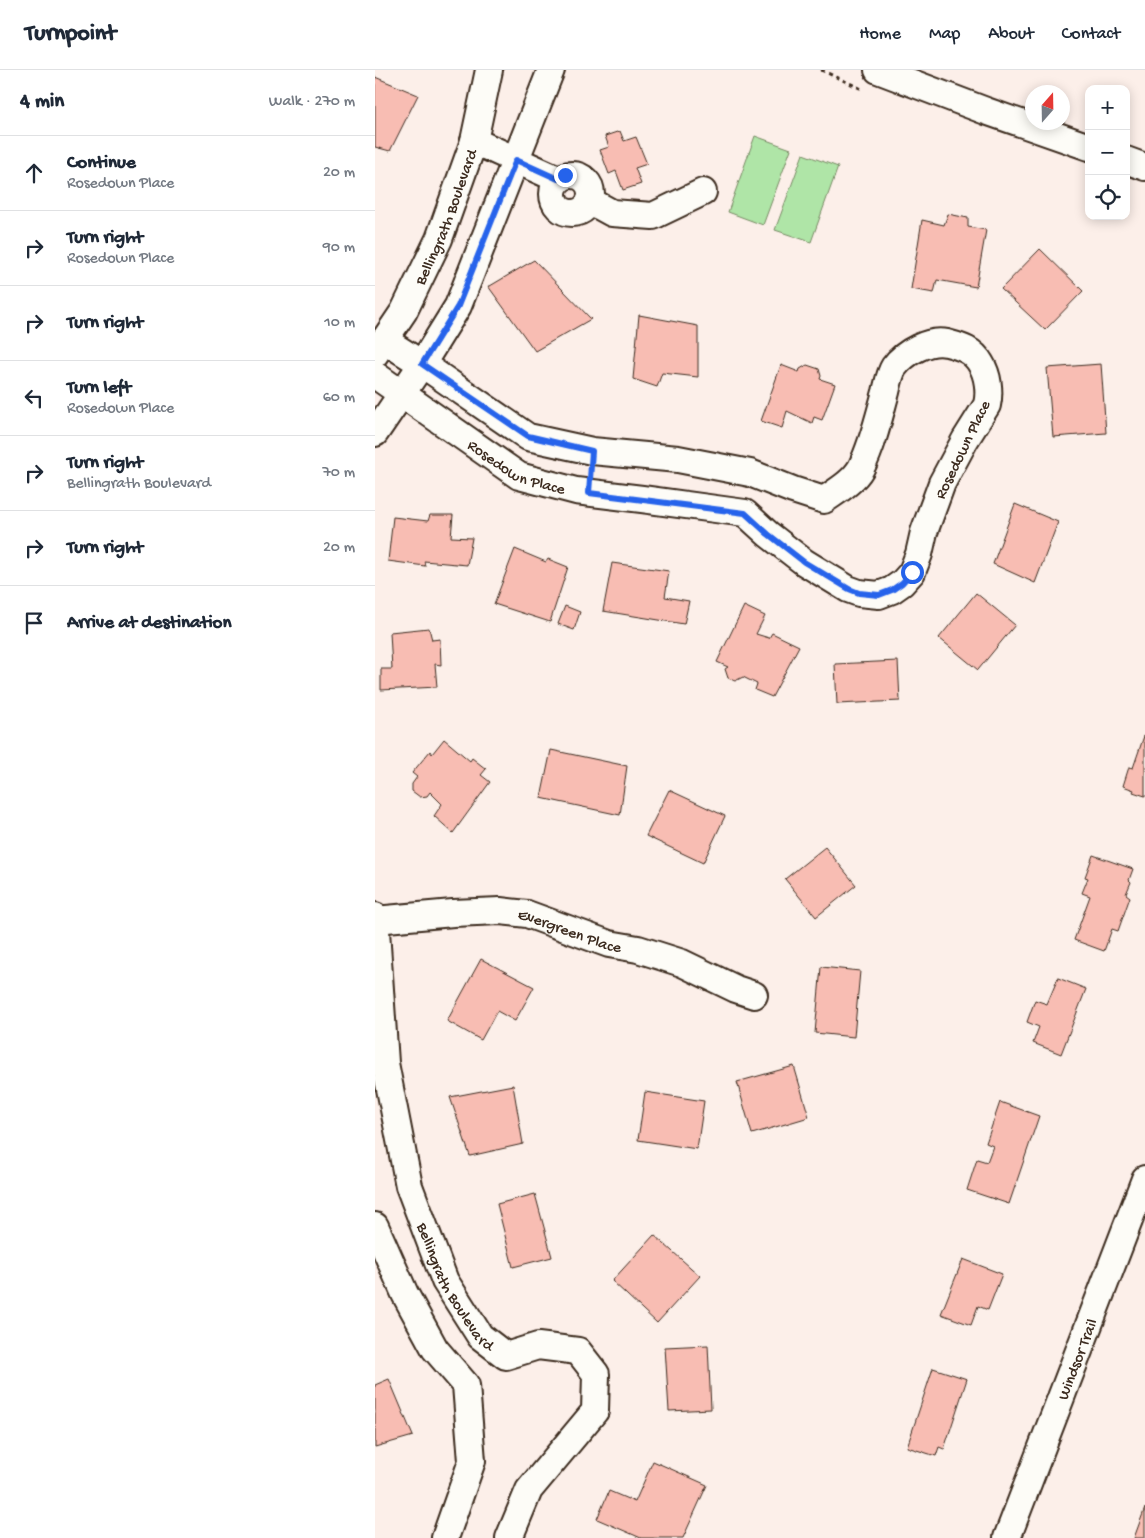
<!DOCTYPE html>
<html lang="en">
<head>
<meta charset="utf-8">
<style>
	:root { --surface:#fff; --page:#f6f6f7; --text:#1f2937; --muted:#747a83; --line:#e0e1e3 }
	body { margin:0; font-family:"Gochi Hand",sans-serif; background:var(--page); color:var(--text) }
	.controls { position:absolute; right:15px; top:15px; display:grid; overflow:hidden; border-radius:10px; box-shadow:0 2px 12px #0003 }
	.controls button { width:45px; height:45px; display:grid; place-items:center; padding:0; border:0; border-bottom:1px solid var(--line); background:var(--surface); color:var(--text); font:25px sans-serif }
	.compass { position:absolute; left:650px; top:15px; width:45px; height:45px; border-radius:50%; background:var(--surface); box-shadow:0 2px 12px #0003; rotate:20deg }
	.stop { position:absolute; width:15px; height:15px; margin:-11px; border:4px solid #2563eb; border-radius:50%; background:#fff }
	.stop.end { background:#2563eb; border-color:#fff; box-shadow:0 1px 5px #0008 }
	.list { margin:0; padding:0; list-style:none }
	h2 { display:flex; justify-content:space-between; align-items:center; height:65px; margin:0; padding:0 20px; font-size:21px }
	h2 small { font-size:16px; font-weight:400; color:var(--muted) }
	.list li { display:grid; grid-template-columns:32px 1fr auto; gap:15px; align-items:center; box-sizing:border-box; height:75px; padding:0 20px; border-top:1px solid var(--line) }
	.list b { display:block; font-size:19px; white-space:nowrap }
	.list p { margin:0; font-size:16px; white-space:nowrap; color:var(--muted) }
	.list em { font-size:16px; font-style:normal; color:var(--muted) }
	.icon { flex:none; width:28px; height:28px; fill:none; stroke:currentColor; stroke-width:2; stroke-linecap:round; stroke-linejoin:round }
	.map { position:relative; flex:none; width:770px; height:1468px; overflow:hidden }
	header { display:flex; align-items:center; gap:30px; box-sizing:border-box; height:70px; padding:0 25px; background:var(--surface); border-bottom:1px solid var(--line) }
	header strong { font-size:24px }
	nav { display:flex; gap:28px; margin-inline-start:auto; font-size:18px }
	main { display:flex }
	aside { flex:1; background:var(--surface) }
	.map>svg:first-child { display:block }
</style>
</head>
<body>
<header>
<strong>Turnpoint</strong>
<nav><a>Home</a><a>Map</a><a>About</a><a>Contact</a></nav>
</header>
<main>
<aside>
<h2>4 min<small>Walk · 270 m</small></h2>
<ul class="list">
<li><svg class="icon" aria-label="ahead" viewBox="0 0 24 24"><path d="M12 20V5M6 11l6-6 6 6"/></svg><div><b>Continue</b><p>Rosedown Place</p></div><em>20 m</em></li>
<li><svg class="icon" aria-label="right" viewBox="0 0 24 24"><path d="M7 20v-9h11M14 6l5 5-5 5"/></svg><div><b>Turn right</b><p>Rosedown Place</p></div><em>90 m</em></li>
<li><svg class="icon" aria-label="right" viewBox="0 0 24 24"><path d="M7 20v-9h11M14 6l5 5-5 5"/></svg><div><b>Turn right</b></div><em>10 m</em></li>
<li><svg class="icon" aria-label="left" viewBox="0 0 24 24"><path d="M17 20v-9H6M10 6l-5 5 5 5"/></svg><div><b>Turn left</b><p>Rosedown Place</p></div><em>60 m</em></li>
<li><svg class="icon" aria-label="right" viewBox="0 0 24 24"><path d="M7 20v-9h11M14 6l5 5-5 5"/></svg><div><b>Turn right</b><p>Bellingrath Boulevard</p></div><em>70 m</em></li>
<li><svg class="icon" aria-label="right" viewBox="0 0 24 24"><path d="M7 20v-9h11M14 6l5 5-5 5"/></svg><div><b>Turn right</b></div><em>20 m</em></li>
<li><svg class="icon" aria-label="arrive" viewBox="0 0 24 24"><path d="M6 21V4h12l-3 4 3 4H6"/></svg><div><b>Arrive at destination</b></div></li>
</ul>
</aside>
<div class="map">
<svg width="770" height="1468" viewBox="0 0 770 1468">
	<rect width="100%" height="100%" fill="#fcefe9"/>
	<filter id="ink" filterUnits="userSpaceOnUse"><feTurbulence type="fractalNoise" baseFrequency=".02" numOctaves="2"/><feDisplacementMap in="SourceGraphic" scale="10" xChannelSelector="R" yChannelSelector="G"/><feConvolveMatrix kernelMatrix="1 2 1 2 8 2 1 2 1" color-interpolation-filters="sRGB"/></filter>
	<g filter="url(#ink)">
		<path fill="#afe5a7" stroke="#758862" d="M380,66L416,79L388,155L353,142Z
			M428,84L463,97L436,172L400,160Z"/>
		<path fill="#f8bdb3" stroke="#3b2a1e" d="M0,7L43,25L15,81L0,77Z
			M245,61L249,71L261,67L272,94L260,98L266,114L248,120L241,101L234,104L225,80L234,77L230,66Z
			M573,144L593,148V157L611,160L601,217L562,210L559,223L536,219L547,150L569,155Z
			M665,179L708,221L670,260L626,219Z
			M159,190L216,249L160,281L113,216H115Z
			M264,245L323,256V307L287,303L282,317L258,309Z
			M726,294L731,363L678,367L672,298Z
			M406,295L424,302L425,299L432,295L444,299L446,306L445,309L460,314L447,350L439,347L437,353L412,341L407,358L386,351Z
			M640,434L683,452L660,513L618,494Z
			M55,445H78L76,467L97,468L92,495L49,491L50,496L13,491L18,447L53,451Z
			M140,479L171,492L173,489L193,497L175,552L119,534Z
			M237,493L294,501L290,527L314,531L309,554L228,541Z
			M601,523L640,555L603,600L564,568Z
			M190,536L205,542L199,560L183,554Z
			M369,536L390,546L381,564L394,568L397,563L424,576L397,627L380,620L382,614L368,607L360,611L353,608L350,599L353,597L342,592Z
			M54,558L57,570L65,569L66,595L60,594L62,617L6,620V599H17L15,562Z
			M523,591L525,631L462,634L460,594Z
			M770,663V726L758,722L759,720L748,716L754,697L758,698Z
			M69,669L95,691L97,688L111,699L106,705L115,712L78,763L59,746L67,734L55,722L52,726L45,727L37,721V714L42,707L37,703L55,681L57,684Z
			M176,680L252,696L245,745L166,728Z
			M294,720L350,746L328,793L271,766Z
			M450,777L481,815L441,847L410,809Z
			M718,785L758,799L754,810L756,812L751,824L755,827L743,861L737,859L729,881L699,870L715,826L707,823L713,808L710,807Z
			M106,889L159,917L140,951L122,941L106,970L72,951Z
			M446,897L485,901L479,967L440,963Z
			M683,908L711,919L686,984L658,973L664,957L652,952L660,930L672,934Z
			M419,996L434,1047L377,1064L362,1012Z
			M138,1015L148,1074L95,1086L75,1027Z
			M270,1022L329,1031L322,1079L263,1070Z
			M625,1032L664,1046L634,1134L592,1120L602,1089L612,1092L618,1076L611,1073Z
			M160,1124L177,1187L138,1197L122,1134Z
			M279,1165L325,1206L282,1253L237,1211Z
			M588,1189L627,1204L613,1240L603,1236L596,1255L566,1244Z
			M333,1275L336,1339L294,1341L290,1277Z
			M558,1298L592,1309L569,1379L564,1377L561,1386L532,1377Z
			M14,1309L38,1366L0,1377V1315Z
			M278,1391L332,1415L308,1468H266L222,1449L234,1421L260,1432Z
			M770,1438V1468H759Z"/>
		<g fill="none" stroke-linecap="round" stroke-linejoin="round">
			<g stroke="#3b2a1e" stroke-width="30">
				<g id="minor">
					<path d="M503,0L611,41L714,77"/>
					<path d="M99,71L183,109"/>
					<path d="M751,90L770,97"/>
					<circle cx="197" cy="124" r="19"/>
					<path d="M215,131L237,143L278,146L328,122"/>
					<path id="s1" d="M0,284L29,241L64,169L99,71L114,0"/>
					<path id="s2" d="M0,305L144,406L201,421L267,429L370,443L393,464L429,492L473,519L484,523L504,525L517,520L527,513L537,502L544,484L549,462L567,413L590,370L612,335C615,322 613,305 606,294C598,280 587,277 572,273C554,269 530,282 519,297C515,303 513,314 511,322C504,347 498,374 486,398C478,412 462,421 449,430L418,420L375,403L303,389L217,381L153,367L47,294L9,270"/>
					<path d="M0,363L47,294L83,236L176,0"/>
					<path id="s3" d="M0,846L10,993L34,1116L70,1211L105,1266L131,1286L163,1276L203,1281L221,1304L220,1341L154,1420L134,1468"/>
					<path id="s4" d="M0,850L78,843L125,841L152,844L234,874L263,879L307,893L361,919L379,925"/>
					<path d="M0,1156L30,1224L60,1279L91,1315L97,1391L70,1468"/>
					<path id="s5" d="M632,1468L770,1109"/>
				</g>
			</g>
			<path stroke="#3b2a1e" stroke-width="3" stroke-dasharray="4 4" stroke-linecap="butt" d="M446,0L487,19"/>
			<use href="#minor" stroke="#fdfcf7" stroke-width="26"/>
		</g>
	</g>
	<g fill="none" stroke-linecap="round" stroke-linejoin="round" filter="url(#ink)">
		<path stroke="#2563eb" stroke-width="6" d="M190,105L183,109L141,90L83,236L47,294L153,366L217,381L214,423L370,443L393,464L429,492L474,519L484,523L504,525L517,520L527,513L537,502"/>
	</g>
	<g text-anchor="middle" stroke-width="4" stroke-linejoin="round" paint-order="stroke">
		<g font-size="16" fill="#3b2a1e" stroke="#fdfcf7">
			<text dy="6" stroke="none"><textPath href="#s1" startOffset="155">Bellingrath Boulevard</textPath></text>
			<text transform="translate(586 379) rotate(-64)" y="6">Rosedown Place</text>
			<text dy="6" stroke="none"><textPath href="#s2" startOffset="170">Rosedown Place</textPath></text>
			<text dy="6" stroke="none"><textPath href="#s4" startOffset="198">Evergreen Place</textPath></text>
			<text dy="6" stroke="none"><textPath href="#s3" startOffset="384">Bellingrath Boulevard</textPath></text>
			<text dy="6" stroke="none"><textPath href="#s5" startOffset="192">Windsor Trail</textPath></text>
		</g>
	</g>
</svg>
<div class="controls">
<button>+</button>
<button>−</button>
<button><svg class="icon" aria-label="locate" viewBox="0 0 24 24"><circle cx="12" cy="12" r="6"/><path d="M12 2v4M12 18v4M2 12h4M18 12h4"/></svg></button>
</div>
<svg class="compass" viewBox="-18 -18 36 36"><path d="M0-13l5 13h-10z" fill="#e53935"/><path d="M0 13l5-13h-10z" fill="#747a83"/></svg>
<div class="stop" style="left:537px;top:502px"></div>
<div class="stop end" style="left:190px;top:105px"></div>
</div>
</main>
</body>
</html>
